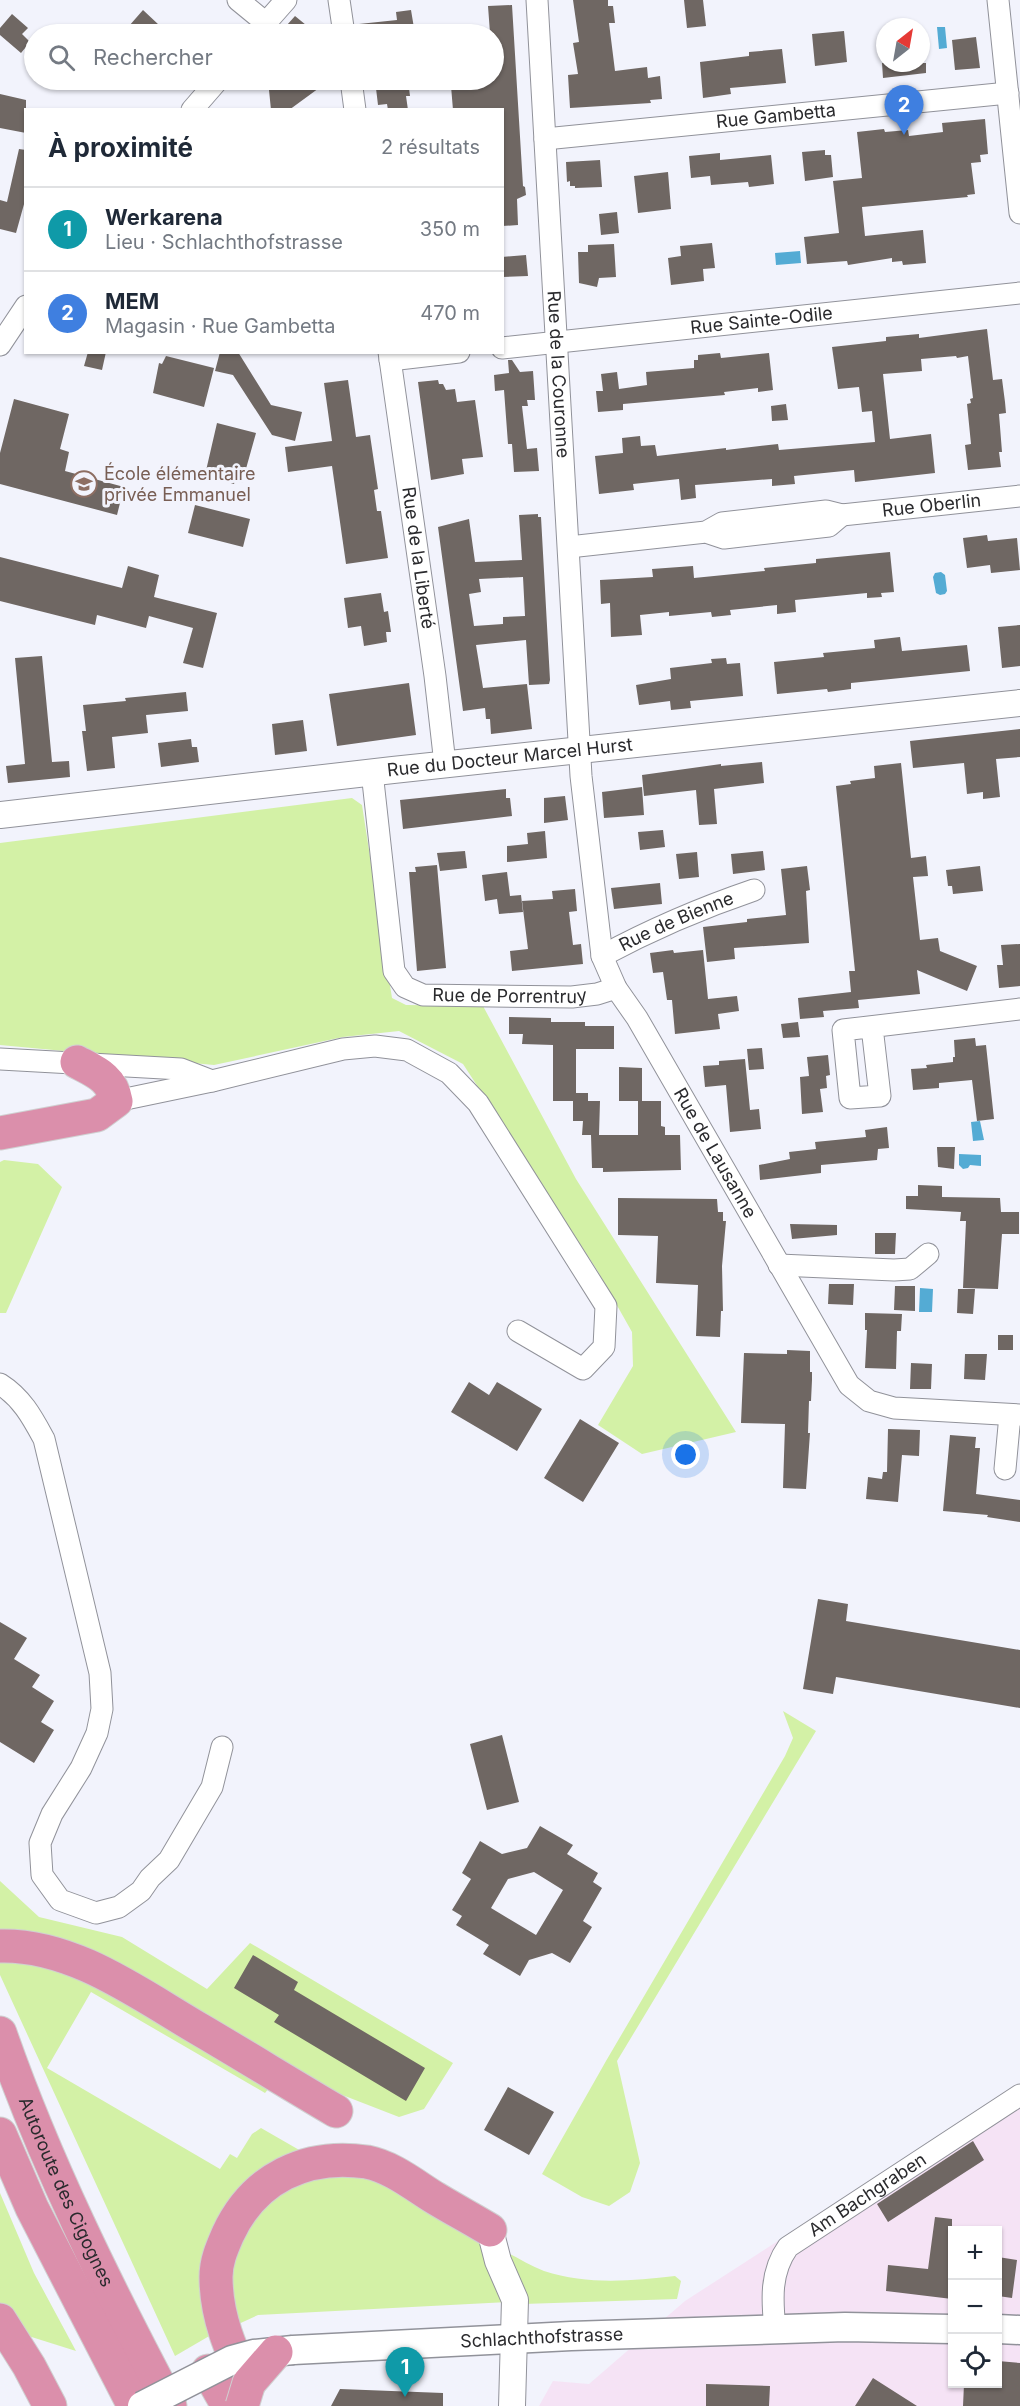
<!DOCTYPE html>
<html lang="fr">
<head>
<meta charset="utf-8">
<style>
	:root { --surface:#fff; --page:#f2f2f3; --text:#1f2937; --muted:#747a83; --line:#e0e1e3; --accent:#d93025 }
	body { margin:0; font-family:Inter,sans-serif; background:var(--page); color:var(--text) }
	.controls { position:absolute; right:18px; bottom:18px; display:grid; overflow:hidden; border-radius:0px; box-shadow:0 2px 4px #0004 }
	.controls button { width:54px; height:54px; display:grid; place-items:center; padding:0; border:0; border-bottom:2px solid var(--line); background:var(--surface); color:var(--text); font:30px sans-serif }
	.compass { position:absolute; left:876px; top:18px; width:54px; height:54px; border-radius:50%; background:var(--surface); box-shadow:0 2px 4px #0004; rotate:31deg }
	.you { position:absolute; left:686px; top:1455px; width:21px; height:21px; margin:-15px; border:4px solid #fff; border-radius:50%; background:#1a73e8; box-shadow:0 0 0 9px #1a73e833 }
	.badge { display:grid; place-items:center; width:39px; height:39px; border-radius:50%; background:var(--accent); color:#fff; font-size:20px; font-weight:700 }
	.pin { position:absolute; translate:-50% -50px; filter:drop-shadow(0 2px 3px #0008) }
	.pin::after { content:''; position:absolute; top:32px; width:21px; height:18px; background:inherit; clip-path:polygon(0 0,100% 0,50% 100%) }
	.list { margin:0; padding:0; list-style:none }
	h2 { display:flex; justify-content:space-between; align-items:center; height:78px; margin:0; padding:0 24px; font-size:26px }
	h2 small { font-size:20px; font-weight:400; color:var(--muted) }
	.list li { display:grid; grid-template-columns:39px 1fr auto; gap:18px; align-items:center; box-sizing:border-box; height:84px; padding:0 24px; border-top:2px solid var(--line) }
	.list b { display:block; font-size:22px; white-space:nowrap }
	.list p { margin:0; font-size:20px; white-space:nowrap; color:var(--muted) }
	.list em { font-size:20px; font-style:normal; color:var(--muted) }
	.icon { flex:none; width:33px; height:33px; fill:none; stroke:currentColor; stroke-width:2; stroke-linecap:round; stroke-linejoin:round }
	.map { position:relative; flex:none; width:1020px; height:2406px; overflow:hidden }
	.search { position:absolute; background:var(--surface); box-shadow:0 2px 4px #0004; left:24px; top:24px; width:480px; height:66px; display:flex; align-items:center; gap:15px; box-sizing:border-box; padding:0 21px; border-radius:33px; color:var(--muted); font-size:22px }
	.panel { position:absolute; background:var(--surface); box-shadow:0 2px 4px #0004; left:24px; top:108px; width:480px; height:246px; border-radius:0px }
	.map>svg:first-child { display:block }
</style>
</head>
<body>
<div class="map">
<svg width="1020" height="2406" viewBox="0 0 1020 2406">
	<rect width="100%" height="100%" fill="#f2f3fc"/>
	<path fill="#f5e3f5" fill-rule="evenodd" d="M1020,2085V2406H539L553,2381L589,2384L685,2301ZM952,2230H998V2384H952Z"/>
	<path fill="#d3f1a6" d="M352,798L362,805L392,998L406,1005L483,1006L576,1179L736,1432L642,1454L598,1425L633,1366L632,1332L597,1270L463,1064L399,1031L343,1037L214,1065L0,1045V843Z
		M4,1160L38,1164L62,1187L6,1313H0V1162Z
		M783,1711L816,1731L617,2061L640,2163L630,2192L609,2206L582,2197L542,2174L606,2061L785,1756L793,1738Z
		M0,1881L39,1917L122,1937L207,1989L250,1943L453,2063L424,2109L399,2117L332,2091L0,1933Z
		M0,1961L32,1962L96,1981L273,2083L265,2093L91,1992L47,2068L220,2169L230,2154L237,2158L252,2134L261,2128L301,2151L249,2183L225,2205L204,2254L201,2301L211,2335L175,2356L0,1975Z
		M375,2176L480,2237L508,2302L258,2315L232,2327L228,2300L235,2234L268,2196L310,2177Z
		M0,2193L34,2273L76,2351L22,2334L0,2304Z
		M506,2252C518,2258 531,2266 544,2271C587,2285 631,2281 675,2276L681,2281L677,2299L523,2304Z"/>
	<path fill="#54abd4" d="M937,27H945L947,48L939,49Z
		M800,251L801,263L776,265L775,253Z
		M941,572L945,575L947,591L945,594L940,595L936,593L933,577L935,573Z
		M980,1121L984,1140L973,1141L971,1122Z
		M959,1154L981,1155V1166L970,1165L968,1168L963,1169L959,1165Z
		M920,1288L933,1289L932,1312H919Z"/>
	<path fill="#6f6763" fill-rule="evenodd" d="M573,0H608V6H613L615,23H609L615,71L647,67L648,78L660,76L662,99L650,100L651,103L570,108L568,75L578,74L573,43L579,42Z
		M684,0H703L706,26L687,28Z
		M512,5L523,186L525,187L526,195L517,199L518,225L502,226V110H453L451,86L484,85V80H494V33H490L488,6Z
		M143,10L159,25L150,34H122Z
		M411,10L415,34H360L359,24L397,20L396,12Z
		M12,14L28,28L22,34L30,42L21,53L0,35V28Z
		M295,16L317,34H279Z
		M844,31L847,62L815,66L812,34Z
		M976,37L980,68L955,70L952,40Z
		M782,49L786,83L730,88L731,94L703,98L700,62L749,56V52Z
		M882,63H926V73L883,78Z
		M268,80H330L289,110H271Z
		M375,80H408L410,96H406L408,110H388L387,104L378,105Z
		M0,94L26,100V133L0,128Z
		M985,119L988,154L980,155L981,162L971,163L975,194L967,195L968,197L862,207L865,236L923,230L926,263L903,265L902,261L892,262V258L848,265L847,261L807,264L804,237L839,233L833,181L862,178L857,132L884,129L885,132L908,130L909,136L943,132L942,123Z
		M19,149L26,150V197L16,233L0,229V200L7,202Z
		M825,150V155H831L833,177L805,181L802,152Z
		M720,153V160L771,155L774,184L749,187L748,182L711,185L710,176L691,178L689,156Z
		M600,160L602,187L575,188V186H570V181L567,182L566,162Z
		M668,172L671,209L638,213L634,176Z
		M617,212L619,233L601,235L599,214Z
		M712,243L715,268L703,269L704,281L671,285L668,258L681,256L680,246Z
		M614,244L616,277L599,278L597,287L579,283L578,252H588V245Z
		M526,255L528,276L502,277V257Z
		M987,329L993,380L1002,379L1005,402L1006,413L999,414L1002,452H999L1001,467L968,470L965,445L971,444L967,404L971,403L970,399L973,398L968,356L957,358L956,356L921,359L922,371L883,374L890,439L931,434L935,473L855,482L854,470L794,476L795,484L772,486V479L695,485L696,498L681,500L679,479L633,484L634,490L599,494L595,456L623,453L622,438L640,436L641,446L655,445L657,456L726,448V450L778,444L779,450L875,442L872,411L862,412L859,387L838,389L832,347L886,341V337L919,334V338Z
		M88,352H106L102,370L84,366Z
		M220,352H238L271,405L302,412L295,441L272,435L233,375L215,371Z
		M720,353L721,358L769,353L773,390L758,392V388L724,392L725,395L623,404V410L598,412L596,391H603L601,374L617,372L619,389L647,385L646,372L694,368V360H698V355Z
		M166,356L214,368L204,407L153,393L159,363L162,364Z
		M508,360H512L520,372L533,371L535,400H527L528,406H522L527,449L537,448L539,471L514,472L512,444H508L504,390L495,391L494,375L509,373Z
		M348,380L356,437L370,435L378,489L374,490L377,511H381L388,558L346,564L332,466L288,472L285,447L332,441L324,383Z
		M438,380L439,384H443L446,390L455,389L457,402L475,400L483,457L462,459L464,474L431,480L418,382Z
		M14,399L69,414L60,449L69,452L65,471L124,487L117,515L0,484V453Z
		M786,404L788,420L772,421L771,406Z
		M217,423L256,433L242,483L235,481L234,484L205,475Z
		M195,505L250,519L243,547L188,533Z
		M538,514V517H541L550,680L549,684L529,685L526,640L476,645L483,688L527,684L532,729L491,734L490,719H486L485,708L463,711L438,527L469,519L475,562L522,560L519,515ZM523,577L525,616L503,617V624L474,626L469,594L481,592L479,579Z
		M987,535L988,541L1017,538L1020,570L991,573L990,565L967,568L963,538Z
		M890,552L894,592L881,593L882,597L867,598V593L795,600L796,612L777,614V605L730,610L731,615L712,617L711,612L669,616V612L640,615L642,635L611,637L610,603L601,604L600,580L653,577L652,569L693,566L694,578L765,571L764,568L816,563V559Z
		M0,557L122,588L128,566L159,575L154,597L217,613L203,668L183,663L193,628L149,616L146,628L97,615L95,625L0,601Z
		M381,593L384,612L388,611L391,632H386L387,642L364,646L361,626L348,628L344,598Z
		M1020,625V666L1002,668L998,627Z
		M900,637L902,651L967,645L970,671L851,683V689L828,692L827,689L777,694L774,662L824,657L823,653L875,648L874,640Z
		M42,656L52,762L69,761L70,777L8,783L6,766L25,764L15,658Z
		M726,658L727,664L740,663L743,696L690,701L691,708L671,710L670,701L639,705L636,685L671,679L670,668L712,663L711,659Z
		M409,683L416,735L337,746L329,694Z
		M186,692L188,711L146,715L148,733L112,737L115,768L87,771L82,731H86L83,705L126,701L125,698Z
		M303,720L307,751L275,755L272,724Z
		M1020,729V757L996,759L1000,797L983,799V792L967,794L964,763L913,768L910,741Z
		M191,739L192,747H197L199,762L161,767L158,743Z
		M762,762L764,783L714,789L717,824L699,825L696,790L644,796L642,775L721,764V766Z
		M901,763L911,858L926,856L928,876L913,877L920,940L938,938L940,951L977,966L967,991L917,970L920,994L858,1000L859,1008L823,1011L824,1017L800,1019L798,998L851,992L849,971H855L836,786L851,784L850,781L875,778L874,766Z
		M642,787L644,815L604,818L602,792Z
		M506,789V798H510L512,816L403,829L400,800Z
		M565,796L568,820L544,823V798Z
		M663,830L665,847L640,850L638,832Z
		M545,831L547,858L507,862V846L528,844L527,833Z
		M465,851L467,868L440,871L437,853Z
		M763,851L765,870L733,874L731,854Z
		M697,852L699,877L679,879L676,854Z
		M437,865L446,968L417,971L409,872H416L415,867Z
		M807,866L810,890L806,891L809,943L734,948L735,959L707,962L703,927L747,922V919L786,915L781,869Z
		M980,866L983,891L953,894L952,886H948L946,870Z
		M507,872L510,896L521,895L523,912L499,914L497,899L485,901L482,875Z
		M660,883L662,904L614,909L611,888Z
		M575,889L577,911L569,912L573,945L581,944L583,964L512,971L510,951L528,949L522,901L553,899L552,891Z
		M1020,944V986L999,988L997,965H1003L1001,945Z
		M673,950L674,953L703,950L708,999L737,996L739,1011L718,1014L720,1029L675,1034L672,1000H667L663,972L653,973L650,953Z
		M509,1017L551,1018V1022H585V1026H614V1049H576V1093H588V1101H600L599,1135H595H638V1101H619V1067L642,1068V1101H661V1126L665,1127V1135H680L681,1170L603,1172V1168H592L591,1135H582L583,1121H573V1101H553V1045L522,1044L523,1034H509Z
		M798,1022L800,1037L783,1038L781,1024Z
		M975,1038L976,1046L986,1045L994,1119L977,1121L972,1080L939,1083V1088L913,1090L911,1069L927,1068L926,1065L953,1062V1057H955L954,1040Z
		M762,1048L764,1069L749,1070L747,1049Z
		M828,1055L830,1075L826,1076L827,1088L820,1089L823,1112L802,1114L800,1077L809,1076L807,1057Z
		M745,1059L750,1110L759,1109L761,1129L730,1132L726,1085L705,1087L703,1066L719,1065V1061Z
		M887,1127L889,1148L878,1149L877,1160L821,1165V1173L760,1180L759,1165L790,1159L789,1152L816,1149L815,1142L866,1137L865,1130Z
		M937,1147H955L954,1169L938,1167Z
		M918,1185L942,1186V1197L1000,1198L1001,1212H1019V1234H1002L998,1289L963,1288L966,1221H960L961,1212L906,1209V1196H918Z
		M618,1198L717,1199L718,1212H723V1221H726L722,1266L723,1311H721L720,1337L696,1336L698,1285L656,1283L658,1236L618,1235Z
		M790,1224L837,1225V1235L792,1239Z
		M875,1233H896L895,1254H875Z
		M829,1284H854L853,1305L828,1304Z
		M895,1286H915V1311L894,1310Z
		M958,1289H975L973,1314L957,1313Z
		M865,1313L902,1314L901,1331H897L896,1369L865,1368L867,1330H865Z
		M998,1335H1013V1350H998Z
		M787,1350L810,1351V1372H812V1380L811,1401H809L808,1433H810L806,1489L783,1488L785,1424L741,1423L744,1353L787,1354Z
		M965,1354H987L985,1380L964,1379Z
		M911,1363L932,1364L931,1389H910Z
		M469,1382L489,1395L497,1382L542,1409L517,1451L451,1412Z
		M580,1419L619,1443L583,1502L544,1478Z
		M888,1429L920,1430L919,1456L902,1455L898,1502L866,1499L868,1477L882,1479L883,1472H887Z
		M950,1435L976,1437L975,1448H980L976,1494L1020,1500V1522L987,1517L988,1515L943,1511Z
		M818,1599L848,1604L846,1621L1020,1650V1708L836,1677L833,1694L803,1689Z
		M0,1622L27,1638L14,1659L40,1675L32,1687L54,1701L41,1722L54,1730L34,1763L0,1742Z
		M502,1735L519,1802L487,1810L470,1744Z
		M540,1826L573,1845L567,1854L598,1873L593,1882L602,1888L583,1921L592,1927L570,1963L552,1953L529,1960L520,1976L483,1954L489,1945L456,1925L462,1916L452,1910L471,1879L462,1873L480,1841L502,1854L527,1848ZM534,1872L563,1890L536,1935L491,1908L508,1879Z
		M253,1955L298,1982L294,1990L425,2068L406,2101L274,2022L279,2015L234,1988Z
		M508,2087L554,2112L529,2155L484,2130Z
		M973,2141L984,2160L888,2222L877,2204Z
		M935,2217L952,2219V2299L886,2291L888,2265L928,2269Z
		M998,2257L1017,2260L1012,2298L998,2296Z
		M998,2361L1020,2363V2406H963L964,2384H998Z
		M873,2378L917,2406H855Z
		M706,2384L770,2386L769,2406H706Z
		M340,2389L443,2393V2406H331Z"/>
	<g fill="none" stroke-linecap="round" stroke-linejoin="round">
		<g stroke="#91929a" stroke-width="23">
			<g id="minor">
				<path d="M238,0L266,23"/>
				<path d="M339,0L344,34"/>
				<path id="s1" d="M537,0L581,776L602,956L616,988L637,1018L849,1385L869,1401L894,1408L1020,1415"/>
				<path d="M998,0L1020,213"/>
				<path d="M256,34L286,0"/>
				<path d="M351,80L355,110"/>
				<path d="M192,110L218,80"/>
				<path id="s2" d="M545,139L1008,93"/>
				<path d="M0,345L26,306"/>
				<path id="s3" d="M502,348L1020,293"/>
				<path id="s4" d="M389,352L435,676L445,764"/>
				<path d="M390,360L459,352"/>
				<path id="s5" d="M842,515L1020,496"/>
				<path d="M569,547L706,532L722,523L826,511L842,515L829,526L724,538L706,532"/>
				<path id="s6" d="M372,772L394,971L405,987L423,995L572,997L597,994L616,988"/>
				<path id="s7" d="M602,956C652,929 701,908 754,890"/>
				<path d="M872,1027L880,1096L850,1098L843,1030L1020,1009"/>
				<path d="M0,1059L181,1069L212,1081"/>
				<path d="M116,1101L212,1081L343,1049L375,1046L407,1050L449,1073L478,1103L606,1306L604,1347L583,1369L518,1331"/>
				<path d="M779,1265L894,1270L910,1269L928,1254"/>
				<path d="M0,1384C22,1398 32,1417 44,1439L100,1673L102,1709L97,1733L81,1768L52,1814L40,1843L42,1875L60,1900L96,1913L119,1907L141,1891L150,1878L169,1860L212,1787L222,1747"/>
				<path d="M1005,1469L1010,1415"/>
				<path id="s8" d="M775,2329C772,2300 770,2272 788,2247L1020,2095"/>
			</g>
		</g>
		<g stroke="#91929a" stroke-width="28">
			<g id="tertiary">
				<path id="s9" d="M0,815L393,770L1020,703"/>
				<path d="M490,2230L498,2261L515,2300L512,2406"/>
			</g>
		</g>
		<g stroke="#91929a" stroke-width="31">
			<g id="secondary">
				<path d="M998,2329L1020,2330"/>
				<path id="s10" d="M293,2350L571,2336L845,2327L952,2329"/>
			</g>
		</g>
		<g stroke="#d0d0d1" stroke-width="35">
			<g id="motorway">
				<path d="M0,1133L97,1115L116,1101C112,1078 96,1072 77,1062"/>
				<path d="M0,1946C73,1944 139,1994 199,2029C245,2056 290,2084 336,2111"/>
				<path id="s11" d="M0,2033C45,2162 106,2285 170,2406"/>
				<path d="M0,2134L32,2208L134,2406"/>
				<path d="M0,2320L29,2366L50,2406"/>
				<path d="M208,2371L228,2406"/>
				<path d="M248,2386C231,2351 216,2317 216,2277C216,2261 222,2248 228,2234C254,2178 306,2153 367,2162C392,2167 414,2185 435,2198C453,2209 472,2219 490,2230"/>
			</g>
		</g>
		<use href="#minor" stroke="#fff" stroke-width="21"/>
		<use href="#tertiary" stroke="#fff" stroke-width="26"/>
		<use href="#secondary" stroke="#fff" stroke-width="28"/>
		<use href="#motorway" stroke="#db8fab" stroke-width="33"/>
		<g stroke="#91929a" stroke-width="31" stroke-linecap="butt">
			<path id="secondary-bridge" d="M142,2406L232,2360L254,2354L293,2350"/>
		</g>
		<g stroke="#d0d0d1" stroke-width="35" stroke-linecap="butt">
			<path id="motorway-bridge" d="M242,2406L249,2383L276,2352"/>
		</g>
		<use href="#secondary-bridge" stroke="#fff" stroke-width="28"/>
		<use href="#motorway-bridge" stroke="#db8fab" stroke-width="33"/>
	</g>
	<defs>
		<g id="school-ring" transform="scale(1.35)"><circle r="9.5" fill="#f2f3fc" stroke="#8d6e63" stroke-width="1.5"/><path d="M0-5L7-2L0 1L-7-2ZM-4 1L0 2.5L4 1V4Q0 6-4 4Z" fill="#8d6e63"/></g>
	</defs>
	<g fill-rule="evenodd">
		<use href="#school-ring" x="84" y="484"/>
	</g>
	<g text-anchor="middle" stroke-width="6" stroke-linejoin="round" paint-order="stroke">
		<g font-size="18" fill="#2a2a2d" stroke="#f2f3fc">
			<text dy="6" stroke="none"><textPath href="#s2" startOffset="232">Rue Gambetta</textPath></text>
			<text dy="6" stroke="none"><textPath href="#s3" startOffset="261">Rue Sainte-Odile</textPath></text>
			<text dy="6" stroke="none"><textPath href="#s1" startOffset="375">Rue de la Couronne</textPath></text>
			<text dy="6" stroke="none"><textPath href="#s5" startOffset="90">Rue Oberlin</textPath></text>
			<text dy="6" stroke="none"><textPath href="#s4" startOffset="208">Rue de la Liberté</textPath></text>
			<text dy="6" stroke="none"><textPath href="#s9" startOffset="513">Rue du Docteur Marcel Hurst</textPath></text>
			<text dy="6" stroke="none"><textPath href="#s7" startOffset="82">Rue de Bienne</textPath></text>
			<text dy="6" stroke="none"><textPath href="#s6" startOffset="326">Rue de Porrentruy</textPath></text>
			<text dy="6" stroke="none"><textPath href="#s1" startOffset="1186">Rue de Lausanne</textPath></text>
			<text dy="6" stroke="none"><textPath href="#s11" startOffset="172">Autoroute des Cigognes</textPath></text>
			<text dy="6" stroke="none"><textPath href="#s8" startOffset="180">Am Bachgraben</textPath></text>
			<text dy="6" stroke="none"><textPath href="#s10" startOffset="249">Schlachthofstrasse</textPath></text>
		</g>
		<g font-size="18" fill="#785e54" stroke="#f2f3fc" text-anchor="start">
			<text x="104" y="480">École élémentaire<tspan x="104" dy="21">privée Emmanuel</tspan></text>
		</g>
	</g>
</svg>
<div class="controls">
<button>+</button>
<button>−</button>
<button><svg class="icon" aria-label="locate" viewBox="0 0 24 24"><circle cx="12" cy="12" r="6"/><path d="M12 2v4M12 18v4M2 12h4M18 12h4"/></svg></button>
</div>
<svg class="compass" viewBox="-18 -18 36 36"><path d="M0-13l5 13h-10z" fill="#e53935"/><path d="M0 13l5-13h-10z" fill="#747a83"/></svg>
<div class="you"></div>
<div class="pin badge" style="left:405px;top:2397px;background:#0f9aa8">1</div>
<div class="pin badge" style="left:904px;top:135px;background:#3f7fe0">2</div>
<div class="search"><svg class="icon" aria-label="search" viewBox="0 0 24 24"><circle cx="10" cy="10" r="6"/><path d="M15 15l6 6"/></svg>Rechercher</div>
<section class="panel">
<h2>À proximité<small>2 résultats</small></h2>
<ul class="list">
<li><span class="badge" style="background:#0f9aa8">1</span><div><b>Werkarena</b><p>Lieu · Schlachthofstrasse</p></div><em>350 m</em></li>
<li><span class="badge" style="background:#3f7fe0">2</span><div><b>MEM</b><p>Magasin · Rue Gambetta</p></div><em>470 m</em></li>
</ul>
</section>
</div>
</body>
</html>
